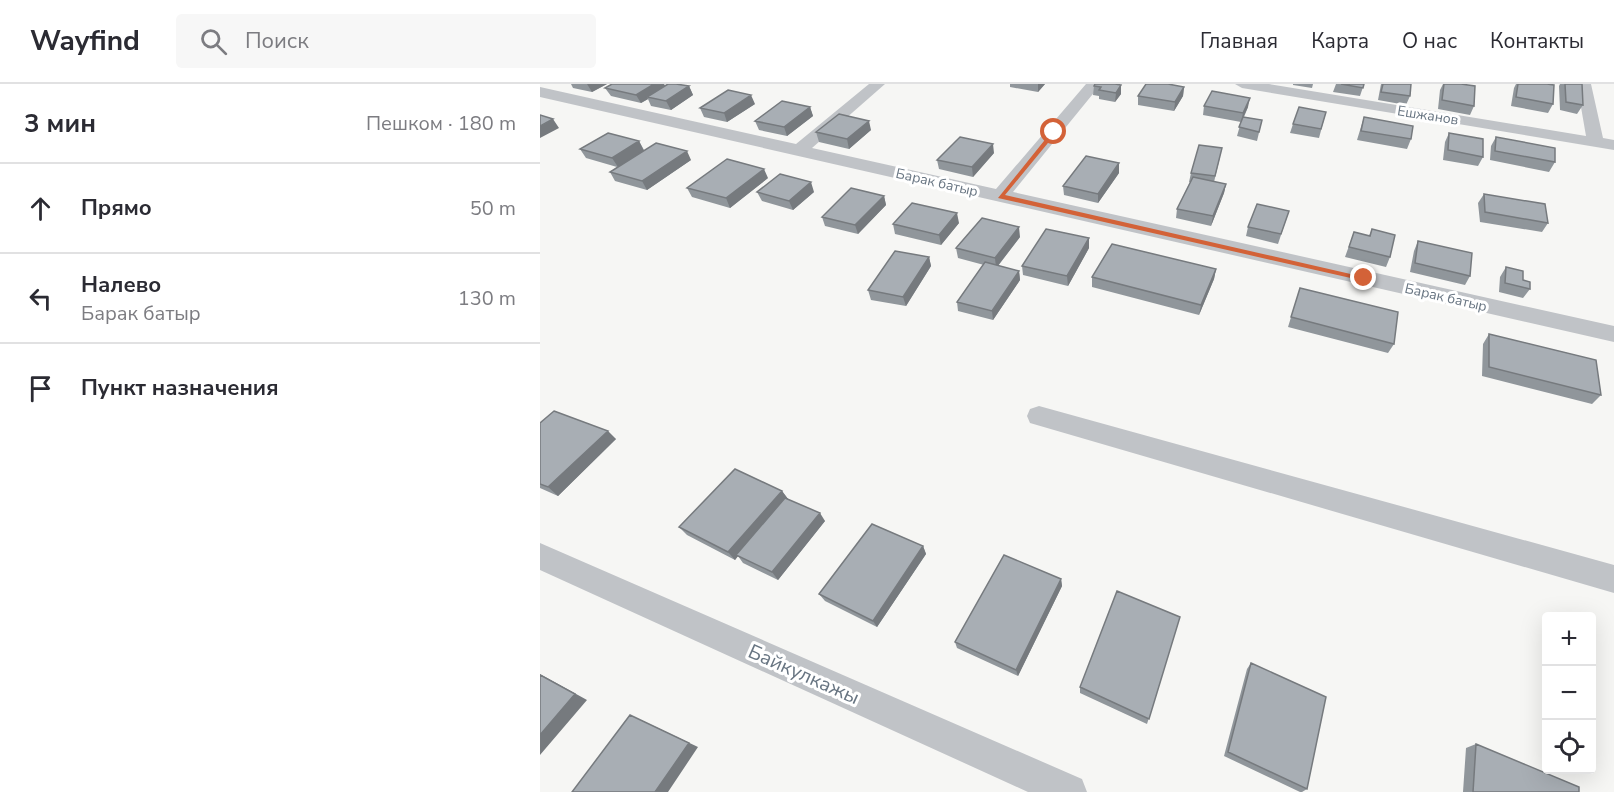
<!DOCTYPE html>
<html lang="ru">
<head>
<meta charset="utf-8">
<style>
	:root { --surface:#fff; --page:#f7f7f7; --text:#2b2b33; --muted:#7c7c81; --line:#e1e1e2 }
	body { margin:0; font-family:"Nunito Sans",sans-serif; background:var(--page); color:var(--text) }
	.controls { position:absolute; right:18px; bottom:18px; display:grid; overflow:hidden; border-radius:6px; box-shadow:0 6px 24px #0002 }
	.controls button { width:54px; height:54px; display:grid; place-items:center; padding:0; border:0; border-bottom:2px solid var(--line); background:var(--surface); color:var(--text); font:30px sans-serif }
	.stop { position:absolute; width:18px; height:18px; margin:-14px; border:4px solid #d36238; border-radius:50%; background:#fff }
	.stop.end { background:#d36238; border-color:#fff; box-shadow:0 2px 6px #0008 }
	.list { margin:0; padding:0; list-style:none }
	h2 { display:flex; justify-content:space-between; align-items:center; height:78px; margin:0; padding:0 24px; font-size:26px }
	h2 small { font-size:20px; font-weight:400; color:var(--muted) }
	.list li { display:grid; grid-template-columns:39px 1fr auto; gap:18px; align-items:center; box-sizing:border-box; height:90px; padding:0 24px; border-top:2px solid var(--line) }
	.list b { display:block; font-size:22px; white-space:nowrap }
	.list p { margin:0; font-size:20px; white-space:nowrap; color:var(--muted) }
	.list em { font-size:20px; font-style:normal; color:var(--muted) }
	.icon { flex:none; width:33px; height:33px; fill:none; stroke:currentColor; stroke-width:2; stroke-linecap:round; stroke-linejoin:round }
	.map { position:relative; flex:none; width:1074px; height:708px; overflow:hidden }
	header { display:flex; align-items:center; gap:36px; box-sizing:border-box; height:84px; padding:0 30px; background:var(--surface); border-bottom:2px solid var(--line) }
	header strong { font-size:28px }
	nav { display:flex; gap:33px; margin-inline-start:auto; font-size:21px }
	.search { width:420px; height:54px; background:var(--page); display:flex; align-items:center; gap:15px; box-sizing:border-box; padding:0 21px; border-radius:6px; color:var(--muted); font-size:22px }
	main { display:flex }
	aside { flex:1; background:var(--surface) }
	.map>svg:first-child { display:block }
</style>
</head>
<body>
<header>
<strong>Wayfind</strong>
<div class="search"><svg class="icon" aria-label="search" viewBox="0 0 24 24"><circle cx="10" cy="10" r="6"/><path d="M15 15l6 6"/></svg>Поиск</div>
<nav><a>Главная</a><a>Карта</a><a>О нас</a><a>Контакты</a></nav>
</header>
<main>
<aside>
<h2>3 мин<small>Пешком · 180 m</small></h2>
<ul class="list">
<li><svg class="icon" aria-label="ahead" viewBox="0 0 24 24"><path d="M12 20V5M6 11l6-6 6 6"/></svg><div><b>Прямо</b></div><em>50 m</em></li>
<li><svg class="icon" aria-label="left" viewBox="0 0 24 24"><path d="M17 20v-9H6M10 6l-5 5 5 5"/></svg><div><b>Налево</b><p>Барак батыр</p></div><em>130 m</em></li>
<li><svg class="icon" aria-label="arrive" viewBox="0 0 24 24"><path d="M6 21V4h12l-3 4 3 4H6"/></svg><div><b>Пункт назначения</b></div></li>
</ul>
</aside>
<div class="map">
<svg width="1074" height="708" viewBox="0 0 1074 708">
	<rect width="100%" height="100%" fill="#f6f6f4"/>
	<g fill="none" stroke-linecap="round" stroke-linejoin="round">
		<path fill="#c0c3c7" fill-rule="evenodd" d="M329,0H345L272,64L456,105L546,0H561L473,108L1074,242V258L0,13V3L256,60Z
			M695,0H729L1046,52L1037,0H1051L1063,54L1074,56V66L702,4Z
			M499,322L1074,481V509L490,339L487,332L490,325Z
			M0,459L542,695L547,708H488L0,486Z"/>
	</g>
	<path fill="#90969b" d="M31,0H67L52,8L33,4Z
		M72,0H124L125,2H149L153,11L131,26L111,22L108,15L101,19L71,12L65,4Z
		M470,0H505L498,8L470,3Z
		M555,0L581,10L575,18L559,15V12L553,11L554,2Z
		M753,0H773L772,4L753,1Z
		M796,0H824L820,12L793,8Z
		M841,0H871L870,12L866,21L838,16Z
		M903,0H921L934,22L930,31L898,25L900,6Z
		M976,0H1007L1013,20L1008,29L971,22L974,4Z
		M1020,0H1042L1043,21L1037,30L1020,26L1019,2Z
		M644,3L643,12L634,27L598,21V12Z
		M215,20L187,38L164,33L160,24Z
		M664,22L708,23L704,33L722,36L717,57L697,52L701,38L663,31Z
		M270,23L273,32L247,52L219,46L215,37Z
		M786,28L779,54L750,49L753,40Z
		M824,33L871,55L867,65L817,56Z
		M331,46L309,65L279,58L276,48Z
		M909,49L943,73L938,82L903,76L905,58Z
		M956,53L1015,78L1009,88L950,76L951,62Z
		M99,57L104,66L151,76L107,106L75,97L70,88L77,83L46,74L40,65Z
		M454,69L433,93L399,85L397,76Z
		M680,73L674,98L686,100L684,109L671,142L636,134L637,125L650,98H649L651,89Z
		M579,89L558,119L524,111L523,102Z
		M228,94L190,124L152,113L147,104Z
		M217,108H274L253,126L222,117Z
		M944,110L1008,139L1002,148L940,138L938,119Z
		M344,112L346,121L318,150L285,142L282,133Z
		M749,127L738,160L706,152L708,143Z
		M419,139L401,161L355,150L353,140Z
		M832,145L850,173L846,183L805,173L814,148L829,152Z
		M480,153L458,182L479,187L480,196L453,236L418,227L417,218L444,181L418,174L416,164Z
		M878,157L930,192L925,201L870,188L874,167Z
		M549,164L528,202L483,191L482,182Z
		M389,173L391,182L366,222L331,216L328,206Z
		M966,183L983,196L990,205L983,214L959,208L960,193Z
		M676,185L674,195L659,231L552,203V193Z
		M760,204L854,260L848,269L748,243Z
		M949,250L1061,311L1052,320L942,292L943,260Z
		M0,339L76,355L18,412L0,404Z
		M242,407L248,415L285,437L238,496L203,479L198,472L195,476L147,451L139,443Z
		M383,462L386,470L337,543L285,517L279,510Z
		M521,495L522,502L478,592L417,564L415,558Z
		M640,533L607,640L540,609V603Z
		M711,579L767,705L762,708H760L684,672L707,585Z
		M936,660L1039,708H923L926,664Z"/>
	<path fill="#767a7e" d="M47,0H67L52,8Z
		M114,0H124L126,4L107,13L108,15L101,19L96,11Z
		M498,0H505L498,8Z
		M581,1V10L575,18L576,9Z
		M149,2L153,11L131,26L126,17Z
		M644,3L643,12L634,27L635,18Z
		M211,11L215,20L187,38L184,29Z
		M710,14L708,23L701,38L703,29Z
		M270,23L273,32L247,52L244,43Z
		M13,35L19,44L0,54V42Z
		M329,37L331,46L309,65L307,55Z
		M99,57L104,67L78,83L72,74Z
		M453,60L454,69L433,93L432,83Z
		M147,67L151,76L107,106L102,97Z
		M579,79V89L558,119V110Z
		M224,85L228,94L190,124L186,114Z
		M271,98L274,108L253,126L249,117Z
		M686,100L684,109L671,142L673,132Z
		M344,112L346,121L318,150L315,141Z
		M417,129L419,139L401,161L399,151Z
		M479,143L480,153L456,184L455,174Z
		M549,154V164L528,202L527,192Z
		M389,173L391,182L366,222L363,213Z
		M676,185L674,195L659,231L661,221Z
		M479,187L480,196L453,236L452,227Z
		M68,347L76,355L18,412L8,403Z
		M242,407L248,415L196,471L198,472L195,476L188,468Z
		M280,429L285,437L238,496L232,488Z
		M383,462L386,470L337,543L333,537Z
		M521,495L522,502L478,592L476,586Z
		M0,590L47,616L0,671Z
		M101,636L158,663L128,708H115Z"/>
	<path fill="#a8aeb4" stroke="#767a7e" stroke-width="1.5" d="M72,0H114L96,11L65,4Z
		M128,0H136L149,2L126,17L107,13Z
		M555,0H575L581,1L576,9L559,6L561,3L554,2Z
		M606,0H628L644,3L635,18L598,12Z
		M801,0H824L823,4Z
		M843,0H871L870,12L841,8Z
		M904,0H921L935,2L934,22L902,16Z
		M978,0H1007L1014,1L1013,20L976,13Z
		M1025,0H1042L1043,21L1026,18Z
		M188,6L211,11L184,29L160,24Z
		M672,7L710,14L703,29L664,22Z
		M242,17L270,23L244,43L215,37Z
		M759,23L786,28L781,45L753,40Z
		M299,30L329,37L307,55L276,48Z
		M0,31L13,35L0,42Z
		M703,33L722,36L719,48L699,43Z
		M824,33L873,42L871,55L821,47Z
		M68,49L99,57L72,74L40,65Z
		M909,49L943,55V73L908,66Z
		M420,53L453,60L432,83L397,76Z
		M956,53L1015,64V78L955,67Z
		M116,59L147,67L102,97L70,88Z
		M659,61L682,64L675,92L651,89Z
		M546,72L579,79L558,110L523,102Z
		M187,75L224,85L186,114L147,104Z
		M240,90L271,98L249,117L217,108Z
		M653,93L686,100L673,132L637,125Z
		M311,104L344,112L315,141L282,133Z
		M944,110L1005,120L1008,139L945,128Z
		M372,119L417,129L399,151L353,140Z
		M717,120L749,127L741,150L708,143Z
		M442,134L479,143L455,174L416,164Z
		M506,145L549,154L527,192L482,182Z
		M832,145L855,151L850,173L809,163L814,148L830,152Z
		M878,157L932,169L930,192L875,179Z
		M572,160L676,185L661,221L552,193Z
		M355,167L389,173L363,213L328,206Z
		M445,178L479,187L452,227L417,218Z
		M966,183L983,187V196L990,198V205L965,199Z
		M760,204L858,228L854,260L751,233Z
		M949,250L1056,276L1061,311L949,283Z
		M14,327L68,347L8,403L0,400V339Z
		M195,385L242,407L188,468L139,443Z
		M245,414L280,429L232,488L196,471Z
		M332,440L383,462L333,537L279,510Z
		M464,471L521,495L476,586L415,558Z
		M577,507L640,533L609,635L540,603Z
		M711,579L786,613L767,705L688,668Z
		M0,591L35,610L0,651Z
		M90,631L149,659L115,708H32Z
		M936,660L1039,703V708H933Z"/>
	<path fill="#d36238" d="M512,47L517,48L465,111L828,194L824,197L458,114Z"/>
	<g text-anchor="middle" stroke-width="6" stroke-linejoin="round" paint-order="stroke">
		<g font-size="14" fill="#687582" stroke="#fff">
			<text transform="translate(888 31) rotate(9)" y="5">Ешжанов</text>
			<text transform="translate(397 98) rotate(13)" y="5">Барак батыр</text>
			<text transform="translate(906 213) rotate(13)" y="5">Барак батыр</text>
		</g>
		<g font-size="20" fill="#687582" stroke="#fff">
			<text transform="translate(264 590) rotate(24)" y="7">Байкулкажы</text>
		</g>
	</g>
</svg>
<div class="controls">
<button>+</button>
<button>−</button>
<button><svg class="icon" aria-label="locate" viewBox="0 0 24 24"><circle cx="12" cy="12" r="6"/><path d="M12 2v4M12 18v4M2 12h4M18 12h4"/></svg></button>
</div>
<div class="stop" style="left:514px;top:48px"></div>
<div class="stop end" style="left:824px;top:194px"></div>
</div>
</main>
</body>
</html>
